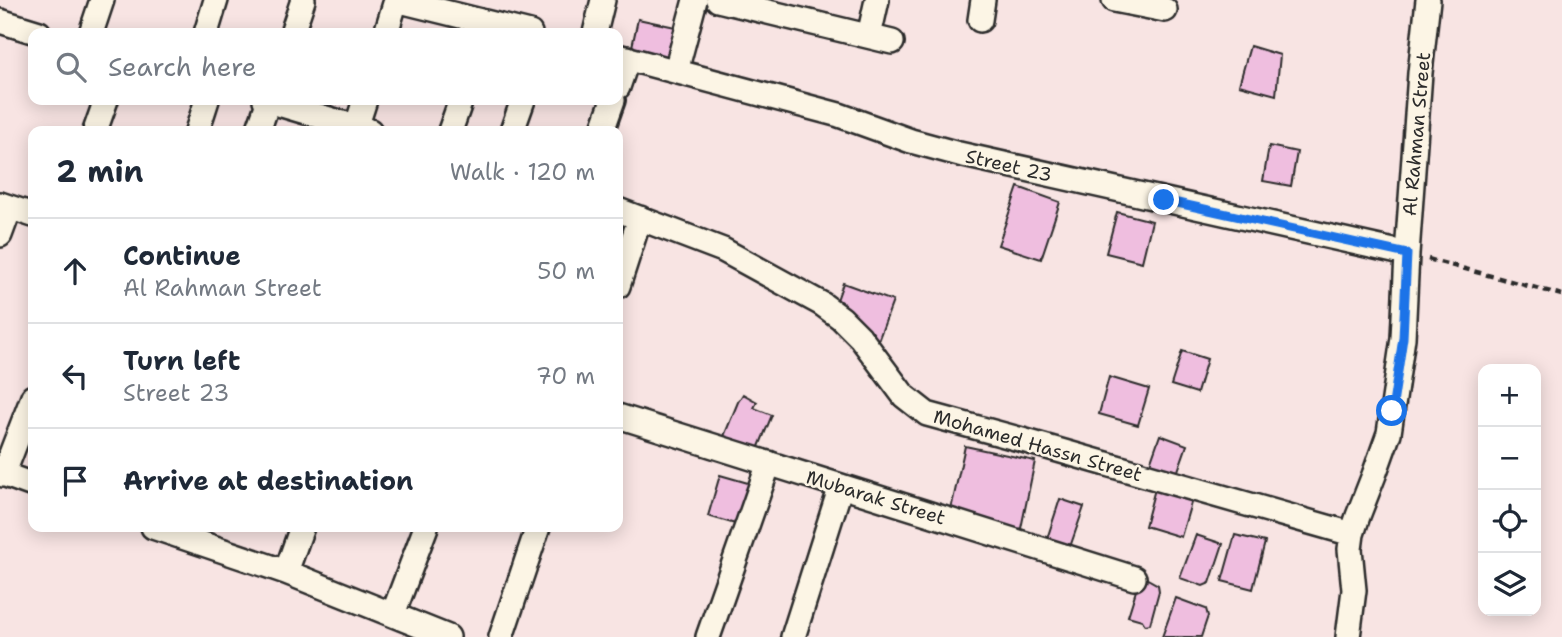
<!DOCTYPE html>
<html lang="en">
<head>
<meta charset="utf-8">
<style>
	:root { --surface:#fff; --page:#f2f2f3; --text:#1f2937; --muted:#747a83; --line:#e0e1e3 }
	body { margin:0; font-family:"Shantell Sans",sans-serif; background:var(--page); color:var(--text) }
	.controls { position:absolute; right:21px; bottom:21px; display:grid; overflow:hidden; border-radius:14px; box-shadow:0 4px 18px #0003 }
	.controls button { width:63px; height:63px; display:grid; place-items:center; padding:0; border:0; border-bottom:2px solid var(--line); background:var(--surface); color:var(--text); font:35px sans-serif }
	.stop { position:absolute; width:21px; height:21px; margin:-16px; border:5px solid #1a73e8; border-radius:50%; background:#fff }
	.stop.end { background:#1a73e8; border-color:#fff; box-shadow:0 2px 7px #0008 }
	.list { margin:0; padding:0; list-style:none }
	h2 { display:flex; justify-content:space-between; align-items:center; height:91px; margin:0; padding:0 28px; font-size:30px }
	h2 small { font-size:23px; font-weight:400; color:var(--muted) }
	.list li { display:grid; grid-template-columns:46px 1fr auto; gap:21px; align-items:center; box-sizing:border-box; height:105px; padding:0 28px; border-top:2px solid var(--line) }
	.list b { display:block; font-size:26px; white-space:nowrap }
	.list p { margin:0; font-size:23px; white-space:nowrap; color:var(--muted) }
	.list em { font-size:23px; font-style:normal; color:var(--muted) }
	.icon { flex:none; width:38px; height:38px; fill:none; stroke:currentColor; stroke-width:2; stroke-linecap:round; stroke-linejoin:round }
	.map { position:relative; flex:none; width:1562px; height:637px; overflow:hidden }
	.search { position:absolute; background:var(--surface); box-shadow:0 4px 18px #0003; left:28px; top:28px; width:595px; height:77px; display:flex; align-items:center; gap:18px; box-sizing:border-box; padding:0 24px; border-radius:14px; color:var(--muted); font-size:26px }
	.panel { position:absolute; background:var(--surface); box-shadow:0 4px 18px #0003; left:28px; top:126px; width:595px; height:406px; border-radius:14px }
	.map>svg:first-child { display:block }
</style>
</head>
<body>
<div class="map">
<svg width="1562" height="637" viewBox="0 0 1562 637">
	<rect width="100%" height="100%" fill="#f8e4e3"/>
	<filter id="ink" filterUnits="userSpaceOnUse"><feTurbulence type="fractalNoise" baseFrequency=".0143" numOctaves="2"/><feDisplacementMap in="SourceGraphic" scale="14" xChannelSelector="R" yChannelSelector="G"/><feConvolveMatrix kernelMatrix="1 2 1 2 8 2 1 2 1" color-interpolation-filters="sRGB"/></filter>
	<g filter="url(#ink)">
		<path fill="#efbedf" stroke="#2b2b2b" stroke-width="2" d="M638,19L680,28L671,65L630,56Z
			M1250,46L1280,55L1276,95L1239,85Z
			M1269,146L1297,152L1291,186L1263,181Z
			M1018,187L1060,202L1041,259L998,245Z
			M1117,212L1152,221L1142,262L1106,253Z
			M843,283L893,301L878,341L829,323Z
			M1182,351L1207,359L1197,393L1171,385Z
			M1109,377L1149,389L1138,425L1099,414Z
			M743,394L757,402L754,408L772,415L756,454L722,441L738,402Z
			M1160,435L1187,445L1174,482L1147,472Z
			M965,446L1035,461L1019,538L948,523Z
			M720,475L755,485L742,526L708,516Z
			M1156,485L1193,496L1181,537L1145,526Z
			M1060,499L1084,507L1070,547L1047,539Z
			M1196,535L1223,544L1210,583L1203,586L1180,578Z
			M1235,535L1265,542L1253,589L1222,581Z
			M1144,577L1158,585L1159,591L1150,624L1145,625L1142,620L1128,616L1139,581Z
			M1176,598L1206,609L1208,616L1201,637H1162Z"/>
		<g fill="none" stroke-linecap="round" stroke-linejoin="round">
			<g stroke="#2b2b2b" stroke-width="28">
				<path id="street" d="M396,0L530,33
					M718,0L892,42
					M1114,0L1165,10
					M980,20L983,0
					M0,21L39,33
					M91,33L102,0
					M206,33L216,0
					M292,33L303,0
					M386,33L396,0
					M595,33L603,0
					M869,36L877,0
					M618,56L839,115L911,141L959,154L1407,254
					M676,71L695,0
					M618,87L628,58
					M265,100L370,131
					M95,131L106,100
					M197,131L207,100
					M258,131L269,100
					M355,131L365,100
					M450,131L461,100
					M512,131L523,100
					M602,131L613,100
					M0,204L33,215
					M618,210L723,250L822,304L841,318L860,337L904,396L927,414L1026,441L1352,534
					M0,235L10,208
					M618,286L640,218
					M618,416L1134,578
					M0,473L33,485
					M3,475L33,397
					M153,527L286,572L448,637
					M286,572L302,527
					M393,614L426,527
					M501,637L538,527
					M708,637L769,463
					M793,637L841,486
					M1348,637L1354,590L1350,549L1352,534L1358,516L1374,475L1389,433L1403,338L1407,254L1420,73L1428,0"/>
			</g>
			<path stroke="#2b2b2b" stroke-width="4.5" stroke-dasharray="7 5" stroke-linecap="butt" d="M1428,259L1562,295"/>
			<use href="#street" stroke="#fcf5e5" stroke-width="23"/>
		</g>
	</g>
	<g fill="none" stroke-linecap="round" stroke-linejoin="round" filter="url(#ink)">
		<path stroke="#1a73e8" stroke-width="9" d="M1164,200L1407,254L1403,338L1392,411"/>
	</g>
	<g text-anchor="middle" stroke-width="5" stroke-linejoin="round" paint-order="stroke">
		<g font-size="19" fill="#2b2b2b" stroke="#fcf5e5">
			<text transform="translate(1416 134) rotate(-85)" y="7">Al Rahman Street</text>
			<text transform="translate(1009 165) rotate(13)" y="7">Street 23</text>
			<text transform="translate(1038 445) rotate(16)" y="7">Mohamed Hassn Street</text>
			<text transform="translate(876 497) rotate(17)" y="7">Mubarak Street</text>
		</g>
	</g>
</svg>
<div class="controls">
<button>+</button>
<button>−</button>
<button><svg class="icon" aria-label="locate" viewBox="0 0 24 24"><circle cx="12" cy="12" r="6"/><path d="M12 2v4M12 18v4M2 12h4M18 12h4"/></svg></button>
<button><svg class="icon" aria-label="layers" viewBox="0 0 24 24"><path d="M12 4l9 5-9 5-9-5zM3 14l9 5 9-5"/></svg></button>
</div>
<div class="stop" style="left:1392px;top:411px"></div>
<div class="stop end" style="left:1164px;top:200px"></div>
<div class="search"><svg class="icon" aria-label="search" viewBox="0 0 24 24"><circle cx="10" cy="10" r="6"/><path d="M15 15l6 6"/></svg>Search here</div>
<section class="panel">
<h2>2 min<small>Walk · 120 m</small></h2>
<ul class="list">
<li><svg class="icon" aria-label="ahead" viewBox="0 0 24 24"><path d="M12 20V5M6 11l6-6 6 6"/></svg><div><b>Continue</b><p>Al Rahman Street</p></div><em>50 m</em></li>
<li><svg class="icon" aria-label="left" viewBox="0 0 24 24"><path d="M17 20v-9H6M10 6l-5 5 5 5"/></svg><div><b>Turn left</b><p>Street 23</p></div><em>70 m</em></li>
<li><svg class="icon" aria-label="arrive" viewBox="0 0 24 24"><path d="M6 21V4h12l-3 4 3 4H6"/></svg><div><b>Arrive at destination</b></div></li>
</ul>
</section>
</div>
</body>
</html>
